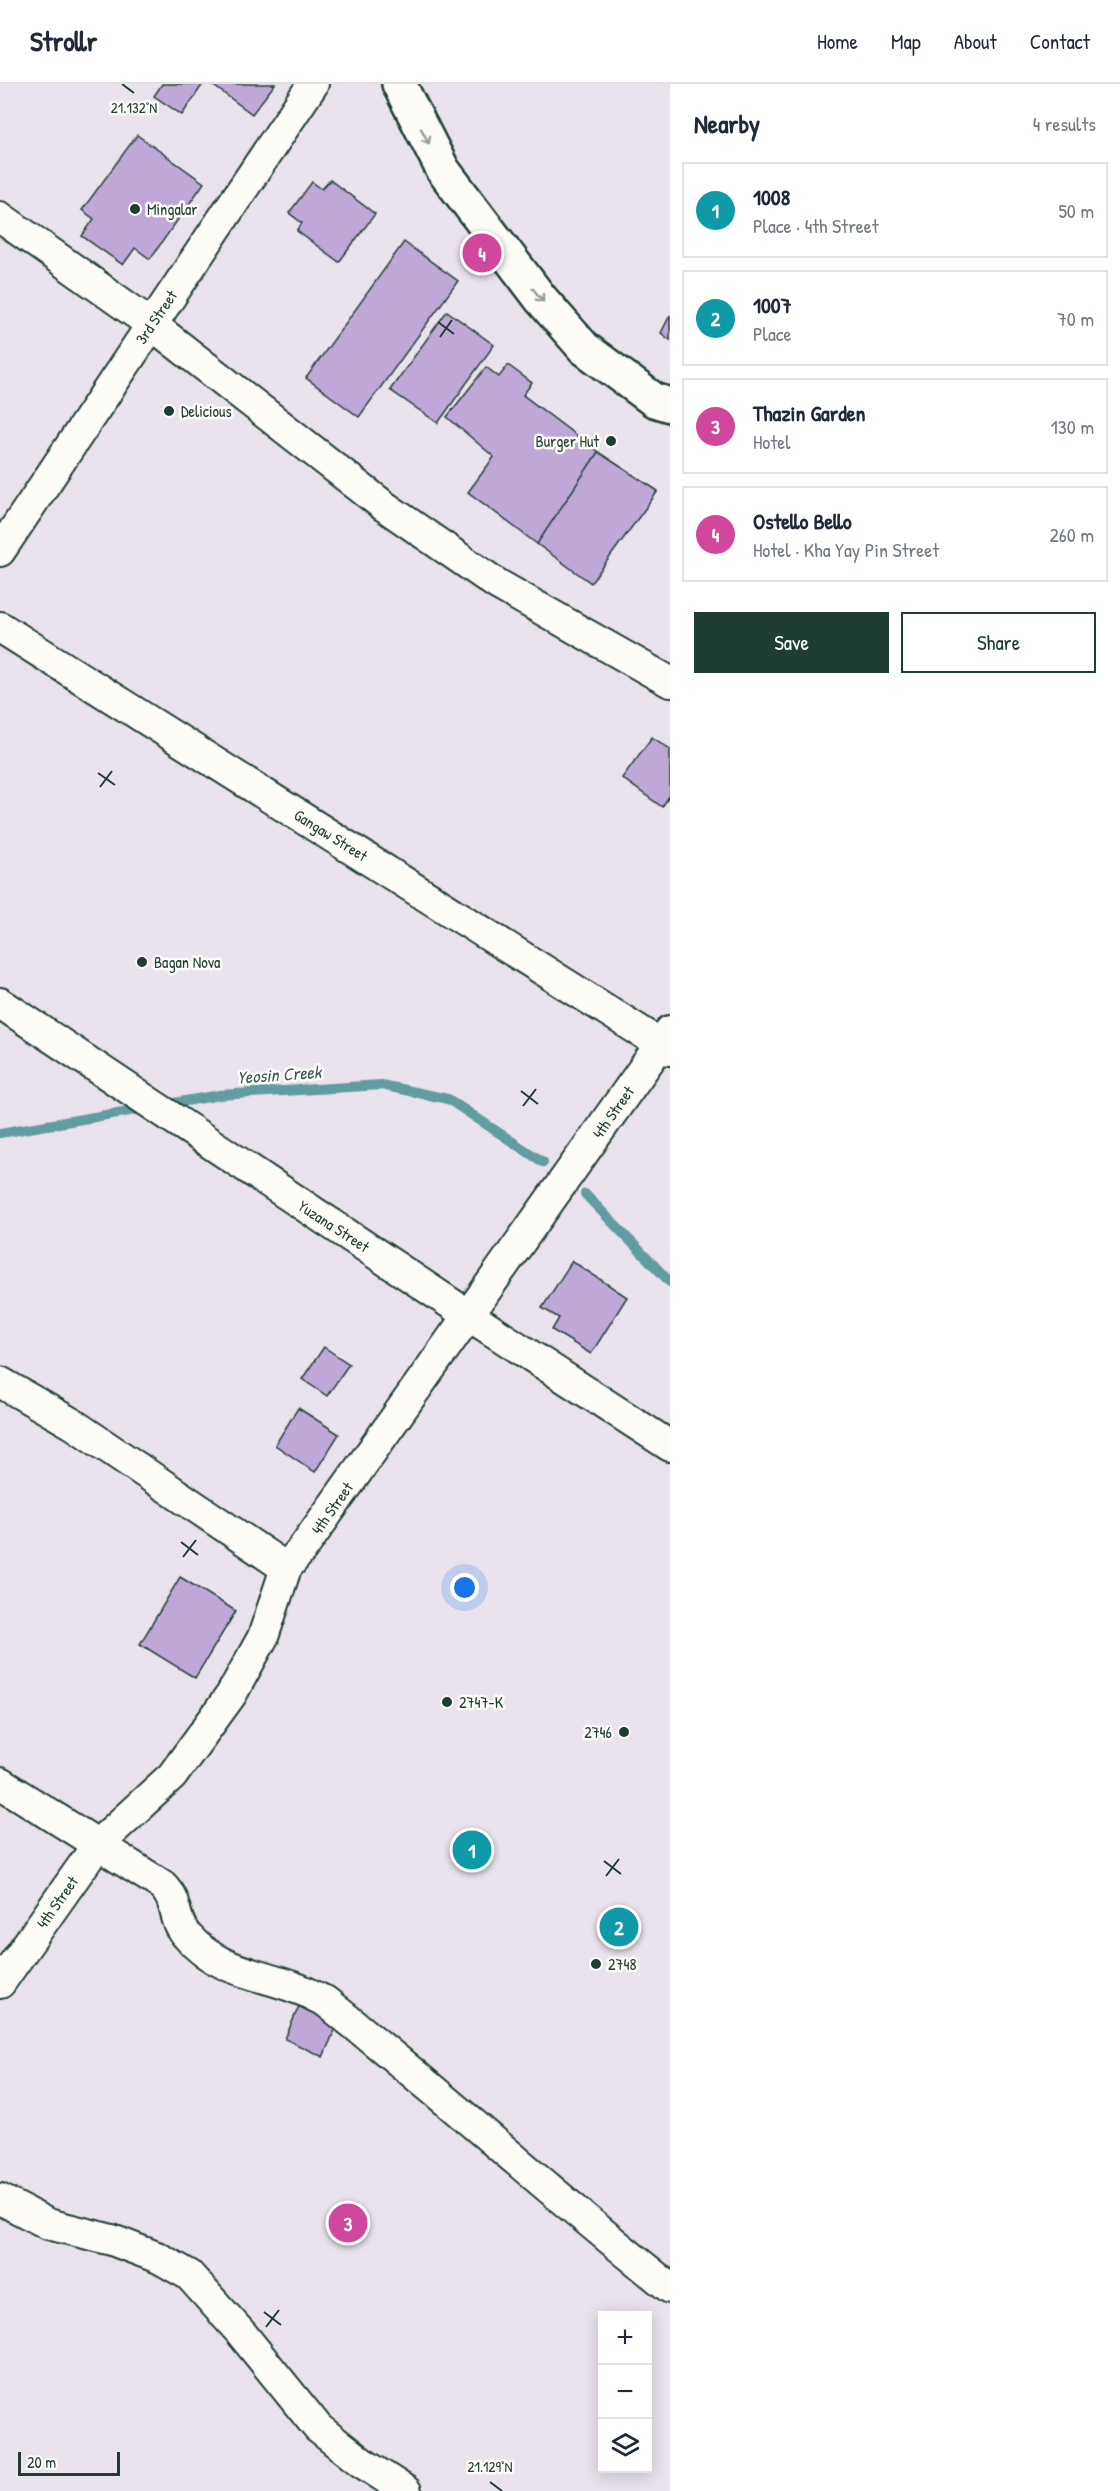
<!DOCTYPE html>
<html lang="en">
<head>
<meta charset="utf-8">
<style>
	:root { --surface:#fff; --page:#f6f6f7; --text:#1f2937; --muted:#747a83; --line:#e0e1e3; --accent:#1f3d34 }
	body { margin:0; font-family:"Patrick Hand",sans-serif; background:var(--page); color:var(--text) }
	.controls { position:absolute; right:18px; bottom:18px; display:grid; overflow:hidden; border-radius:0px; box-shadow:0 3px 15px #0003 }
	.controls button { width:54px; height:54px; display:grid; place-items:center; padding:0; border:0; border-bottom:2px solid var(--line); background:var(--surface); color:var(--text); font:30px sans-serif }
	.scale { position:absolute; left:18px; bottom:15px; width:102px; box-sizing:border-box; padding-left:6px; border:3px solid #1f3d34; border-top:0; font-size:16px; line-height:21px; white-space:nowrap; color:#1f3d34; -webkit-text-stroke:4px #fdfcf7; paint-order:stroke }
	.you { position:absolute; left:465px; top:1504px; width:21px; height:21px; margin:-15px; border:4px solid #fff; border-radius:50%; background:#1a73e8; box-shadow:0 0 0 9px #1a73e833 }
	.badge { display:grid; place-items:center; width:39px; height:39px; border-radius:50%; background:var(--accent); color:#fff; font-size:20px; font-weight:700 }
	.pin { position:absolute; translate:-50% -50%; border:3px solid #fff; box-shadow:0 2px 6px #0006 }
	.list { margin:0; padding:0; list-style:none }
	h2 { display:flex; justify-content:space-between; align-items:center; height:78px; margin:0; padding:0 24px; font-size:26px }
	h2 small { font-size:20px; font-weight:400; color:var(--muted) }
	.list li { display:grid; grid-template-columns:39px 1fr auto; gap:18px; align-items:center; box-sizing:border-box; height:96px; margin:0 12px 12px; padding:0 12px; border:2px solid var(--line); border-radius:0px }
	.list b { display:block; font-size:22px; white-space:nowrap }
	.list p { margin:0; font-size:20px; white-space:nowrap; color:var(--muted) }
	.list em { font-size:20px; font-style:normal; color:var(--muted) }
	.actions { display:flex; gap:12px; padding:18px 24px }
	.actions a { flex:1; padding:14px 0; border:2px solid var(--accent); border-radius:0px; text-align:center; font-size:21px; color:var(--accent) }
	.actions .main { background:var(--accent); color:#fff }
	.icon { flex:none; width:33px; height:33px; fill:none; stroke:currentColor; stroke-width:2; stroke-linecap:round; stroke-linejoin:round }
	.map { position:relative; flex:none; width:670px; height:2407px; overflow:hidden }
	header { display:flex; align-items:center; gap:36px; box-sizing:border-box; height:84px; padding:0 30px; background:var(--surface); border-bottom:2px solid var(--line) }
	header strong { font-size:28px }
	nav { display:flex; gap:33px; margin-inline-start:auto; font-size:21px }
	main { display:flex }
	aside { flex:1; background:var(--surface) }
	.map>svg:first-child { display:block }
</style>
</head>
<body>
<header>
<strong>Strollr</strong>
<nav><a>Home</a><a>Map</a><a>About</a><a>Contact</a></nav>
</header>
<main>
<div class="map">
<svg width="670" height="2407" viewBox="0 0 670 2407">
	<rect width="100%" height="100%" fill="#eae3ed"/>
	<filter id="ink" filterUnits="userSpaceOnUse"><feTurbulence type="fractalNoise" baseFrequency=".0167" numOctaves="2"/><feDisplacementMap in="SourceGraphic" scale="12" xChannelSelector="R" yChannelSelector="G"/><feConvolveMatrix kernelMatrix="1 2 1 2 8 2 1 2 1" color-interpolation-filters="sRGB"/></filter>
	<g filter="url(#ink)">
		<g fill="none" stroke-linecap="round" stroke-linejoin="round">
			<path stroke="#609ca0" stroke-width="10" d="M163,1021L220,1011L381,1001L448,1015L543,1078
				M0,1049L147,1024
				M585,1110L670,1198"/>
		</g>
		<path fill="#bfa8d7" stroke="#1f3d34" stroke-width="1.5" d="M162,0H203L182,31L154,12Z
			M211,0H275L252,30Z
			M137,51L204,99L150,175L135,164L123,181L82,152L94,135L82,126Z
			M330,96L375,130L339,178L297,147L302,139L289,129L312,98L322,105Z
			M404,158L458,197L359,333L306,294Z
			M447,227L494,261L438,339L390,306Z
			M670,231V256L661,249Z
			M508,281L532,299L523,311L598,368L537,460L468,408L494,373L447,333L486,283L499,293Z
			M598,368L658,407L591,499L537,460Z
			M652,653L670,665V711L662,723L622,694Z
			M572,1177L627,1213L591,1270L552,1246L559,1234L542,1224Z
			M324,1263L349,1280L327,1312L302,1295Z
			M298,1324L339,1350L315,1388L275,1361Z
			M180,1493L236,1527L195,1594L140,1560Z
			M299,1922L338,1939L323,1973L285,1955Z"/>
		<g fill="none" stroke-linecap="round" stroke-linejoin="round">
			<g stroke="#1f3d34" stroke-width="34">
				<path id="street" d="M0,133L151,240L384,422L497,500L670,598
					M0,467L313,0
					M0,543L670,966
					M0,919L468,1231L670,1362
					M0,1298L73,1340L286,1484
					M0,1699L162,1801C179,1817 172,1837 188,1853C218,1887 256,1889 296,1904C306,1907 315,1913 325,1917C442,2010 553,2111 670,2204
					M0,1899L98,1760L172,1692L231,1611L263,1553L286,1484L303,1464L670,947
					M0,2115L48,2140L112,2156L159,2174L189,2191L242,2250L318,2344L361,2378L406,2407"/>
			</g>
			<g stroke="#1f3d34" stroke-width="38">
				<path id="secondary" d="M399,0L443,86L541,215L584,264L654,316L670,321"/>
			</g>
			<use href="#street" stroke="#fdfcf7" stroke-width="30"/>
			<use href="#secondary" stroke="#fdfcf7" stroke-width="33"/>
		</g>
		<defs><path id="oneway-shaft" d="M-6 0H5M1.5-3L5.5 0L1.5 3" fill="none" stroke-width="1.6" stroke-linecap="round" stroke-linejoin="round" transform="scale(1.5)"/></defs>
		<g stroke="#8e9c96">
			<use href="#oneway-shaft" transform="translate(425 52) rotate(62)"/>
			<use href="#oneway-shaft" transform="translate(538 211) rotate(51)"/>
		</g>
	</g>
	<path fill="none" stroke="#1f3d34" stroke-width="2" d="M122,0L134,9M438,238L454,250M440,253L452,236M98,689L115,701M100,703L112,687M521,1007L538,1020M523,1022L536,1005M181,1458L198,1471M183,1473L196,1456M604,1777L621,1790M606,1792L619,1775M264,2228L281,2241M266,2243L279,2226M490,2398L502,2407"/>
	<g fill="#1f3d34" stroke="#fdfcf7" stroke-width="2">
		<circle cx="135" cy="125" r="6"/>
		<circle cx="169" cy="327" r="6"/>
		<circle cx="611" cy="357" r="6"/>
		<circle cx="142" cy="878" r="6"/>
		<circle cx="447" cy="1618" r="6"/>
		<circle cx="624" cy="1648" r="6"/>
		<circle cx="596" cy="1880" r="6"/>
	</g>
	<g text-anchor="middle" stroke-width="5" stroke-linejoin="round" paint-order="stroke">
		<g font-size="16" fill="#1f3d34" stroke="#fdfcf7" text-anchor="start">
			<text x="147" y="131">Mingalar</text>
			<text x="181" y="333">Delicious</text>
			<text x="599" y="363" text-anchor="end">Burger Hut</text>
			<text x="154" y="884">Bagan Nova</text>
			<text x="459" y="1624">2747-K</text>
			<text x="612" y="1654" text-anchor="end">2746</text>
			<text x="608" y="1886">2748</text>
		</g>
		<g font-size="16" fill="#1f3d34" stroke="#fdfcf7">
			<text transform="translate(156 233) rotate(-56)" y="6">3rd Street</text>
			<text transform="translate(331 751) rotate(32)" y="6">Gangaw Street</text>
			<text transform="translate(613 1028) rotate(-55)" y="6">4th Street</text>
			<text transform="translate(334 1142) rotate(33)" y="6">Yuzana Street</text>
			<text transform="translate(332 1424) rotate(-55)" y="6">4th Street</text>
			<text transform="translate(57 1818) rotate(-55)" y="6">4th Street</text>
		</g>
		<g font-size="18" font-style="italic" fill="#355d58" stroke="#fdfcf7">
			<text transform="translate(279 991) rotate(-4)" y="6">Yeosin Creek</text>
		</g>
	</g>
	<g font-size="15" text-anchor="middle" fill="#1f3d34" stroke="#fdfcf7" stroke-width="5" stroke-linejoin="round" paint-order="stroke">
		<text x="134" y="29">21.132°N</text>
		<text x="490" y="2388">21.129°N</text>
	</g>
</svg>
<div class="controls">
<button>+</button>
<button>−</button>
<button><svg class="icon" aria-label="layers" viewBox="0 0 24 24"><path d="M12 4l9 5-9 5-9-5zM3 14l9 5 9-5"/></svg></button>
</div>
<div class="scale">20 m</div>
<div class="you"></div>
<div class="pin badge" style="left:472px;top:1766px;background:#0f9aa8">1</div>
<div class="pin badge" style="left:619px;top:1843px;background:#0f9aa8">2</div>
<div class="pin badge" style="left:348px;top:2139px;background:#d1479c">3</div>
<div class="pin badge" style="left:482px;top:169px;background:#d1479c">4</div>
</div>
<aside>
<h2>Nearby<small>4 results</small></h2>
<ul class="list">
<li><span class="badge" style="background:#0f9aa8">1</span><div><b>1008</b><p>Place · 4th Street</p></div><em>50 m</em></li>
<li><span class="badge" style="background:#0f9aa8">2</span><div><b>1007</b><p>Place</p></div><em>70 m</em></li>
<li><span class="badge" style="background:#d1479c">3</span><div><b>Thazin Garden</b><p>Hotel</p></div><em>130 m</em></li>
<li><span class="badge" style="background:#d1479c">4</span><div><b>Ostello Bello</b><p>Hotel · Kha Yay Pin Street</p></div><em>260 m</em></li>
</ul>
<div class="actions"><a class="main">Save</a><a>Share</a></div>
</aside>
</main>
</body>
</html>
